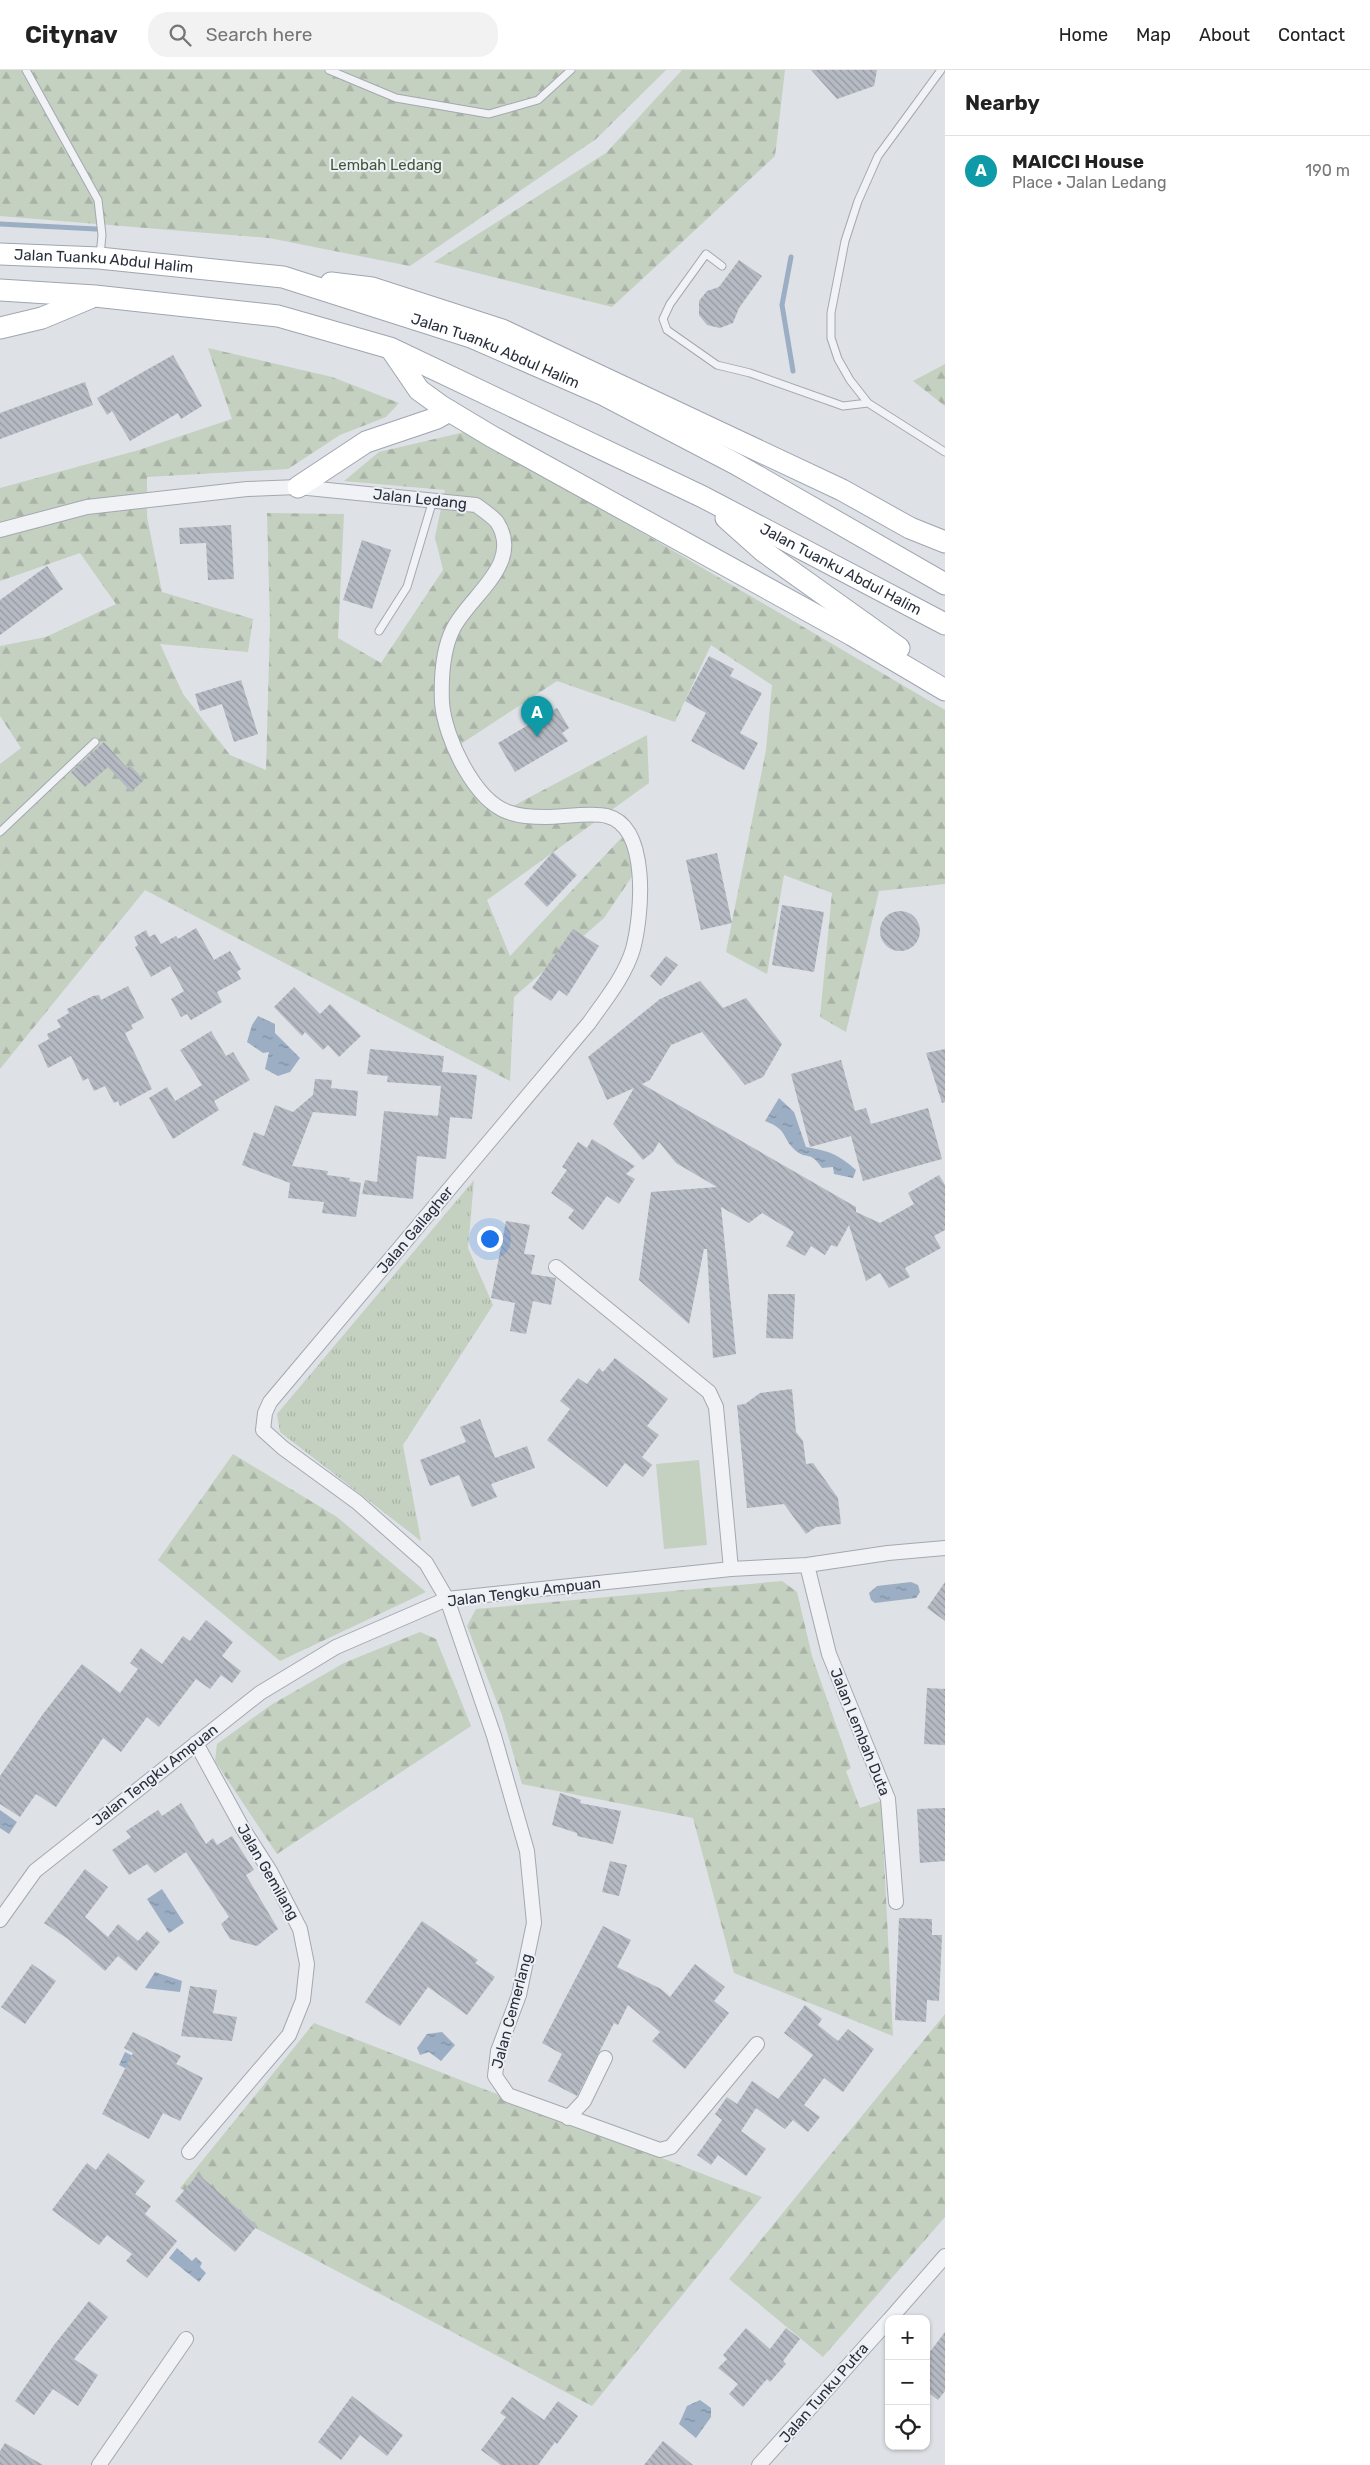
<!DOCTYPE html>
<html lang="en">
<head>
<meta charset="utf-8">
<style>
	:root { --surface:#fff; --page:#f2f2f2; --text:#222; --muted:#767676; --line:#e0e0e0; --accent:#1a73e8 }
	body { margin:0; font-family:Rubik,sans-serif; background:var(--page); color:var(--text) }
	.controls { position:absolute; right:15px; bottom:15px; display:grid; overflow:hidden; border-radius:10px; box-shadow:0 1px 4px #0004 }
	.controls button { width:45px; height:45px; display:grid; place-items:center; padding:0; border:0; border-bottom:1px solid var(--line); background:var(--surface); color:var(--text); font:25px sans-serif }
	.you { position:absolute; left:489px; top:1168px; width:18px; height:18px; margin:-12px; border:4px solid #fff; border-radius:50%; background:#1a73e8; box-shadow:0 0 0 8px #1a73e833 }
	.badge { display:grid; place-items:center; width:32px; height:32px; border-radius:50%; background:var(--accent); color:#fff; font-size:16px; font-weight:700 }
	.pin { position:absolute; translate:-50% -41px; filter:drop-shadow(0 1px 2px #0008) }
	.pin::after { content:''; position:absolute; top:26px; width:18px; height:15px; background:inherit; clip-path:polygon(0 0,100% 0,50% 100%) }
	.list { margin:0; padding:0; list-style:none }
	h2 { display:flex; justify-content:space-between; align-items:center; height:65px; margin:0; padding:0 20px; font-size:21px }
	h2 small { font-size:16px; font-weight:400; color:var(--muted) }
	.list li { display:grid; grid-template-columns:32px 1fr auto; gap:15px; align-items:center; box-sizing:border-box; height:70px; padding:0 20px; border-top:1px solid var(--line) }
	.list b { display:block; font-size:19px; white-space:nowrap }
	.list p { margin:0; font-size:16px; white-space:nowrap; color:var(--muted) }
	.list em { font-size:16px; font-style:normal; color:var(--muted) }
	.icon { flex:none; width:28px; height:28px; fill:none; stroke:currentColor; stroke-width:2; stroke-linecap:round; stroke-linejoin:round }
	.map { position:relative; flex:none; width:945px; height:2395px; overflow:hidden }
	header { display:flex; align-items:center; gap:30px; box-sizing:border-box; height:70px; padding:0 25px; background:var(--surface); border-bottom:1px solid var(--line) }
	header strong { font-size:24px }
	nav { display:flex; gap:28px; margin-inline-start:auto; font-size:18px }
	.search { width:350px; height:45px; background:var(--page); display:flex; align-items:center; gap:12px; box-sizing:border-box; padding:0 18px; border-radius:20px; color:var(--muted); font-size:19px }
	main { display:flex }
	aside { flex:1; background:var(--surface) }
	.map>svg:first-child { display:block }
</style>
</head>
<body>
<header>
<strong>Citynav</strong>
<div class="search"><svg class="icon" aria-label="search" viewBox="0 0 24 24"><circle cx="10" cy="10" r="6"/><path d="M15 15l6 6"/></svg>Search here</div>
<nav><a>Home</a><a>Map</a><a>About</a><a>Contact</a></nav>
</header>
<main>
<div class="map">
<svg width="945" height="2395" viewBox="0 0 945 2395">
	<defs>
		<pattern id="grass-tufts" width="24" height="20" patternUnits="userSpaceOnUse" patternTransform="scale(1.25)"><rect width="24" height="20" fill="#c4d0c0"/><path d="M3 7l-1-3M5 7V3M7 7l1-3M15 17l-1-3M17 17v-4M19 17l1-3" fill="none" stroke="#a8b3a6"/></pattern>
		<pattern id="forest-firs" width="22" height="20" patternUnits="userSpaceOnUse" patternTransform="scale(1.25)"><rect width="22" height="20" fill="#c4d0c0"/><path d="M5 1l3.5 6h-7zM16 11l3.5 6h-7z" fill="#a8b3a6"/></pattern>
		<pattern id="water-ripples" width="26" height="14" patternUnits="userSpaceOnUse" patternTransform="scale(1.25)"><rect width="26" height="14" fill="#9caec4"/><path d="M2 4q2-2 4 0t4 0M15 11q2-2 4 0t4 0" fill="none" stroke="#7f8ea0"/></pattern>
		<pattern id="building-back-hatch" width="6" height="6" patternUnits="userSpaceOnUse" patternTransform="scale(1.25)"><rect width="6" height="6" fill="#b6bac3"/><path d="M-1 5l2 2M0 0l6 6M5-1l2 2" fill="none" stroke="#9498a0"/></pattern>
	</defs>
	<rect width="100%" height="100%" fill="#dee1e6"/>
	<path fill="url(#grass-tufts)" d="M474,1110L468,1178L493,1235L403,1375L421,1471L280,1362L277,1344Z"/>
	<path fill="url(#forest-firs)" d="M0,0H666L596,69L410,196L269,168L0,146Z
		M682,0H785L775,86L612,237L434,192L606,83Z
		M208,278L332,307L399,333L386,347L340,365L288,399L147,407V447L162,522L253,549L248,582L160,574L183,624L230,685L266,700L270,554L267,443L344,444L338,568L381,593L443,500L435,467L445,420L344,411L379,382L469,361L945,640V814L879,821L846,962L820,947L832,823L784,805L767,904L726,882L766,680L772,615L711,575L675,652L557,611L450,681L468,717L498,744L647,665L649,713L487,830L510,886L624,765L635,802L604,848L514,927L510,1011L145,820L0,999V694L21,678L0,646V576L46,567L116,534L80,483L0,511V418L139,380L232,349Z
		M945,294V336L913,311Z
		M233,1384L337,1447L426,1522L280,1591L158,1490Z
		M782,1511L797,1522L812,1586L851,1698L846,1701L860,1738L881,1731L893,1966L734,1903L693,1748L522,1714L502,1645L467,1556L476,1539Z
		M420,1562L436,1569L471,1656L277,1784L215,1691L217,1674L271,1635L344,1593Z
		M945,1944V2147L823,2287L729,2209Z
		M314,1953L762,2127L592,2336L180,2118Z"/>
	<path fill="#c4d0c0" d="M699,1390L707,1475L664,1479L656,1394Z"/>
	<path fill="url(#water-ripples)" d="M258,946L275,954V963L300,988L290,1002L278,1006L265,999L269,982L263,983L247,972L252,955Z
		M779,1028L794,1042L806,1077C829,1081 838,1084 856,1100L853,1108L834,1104L833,1097L822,1098C810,1080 807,1090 796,1081C781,1068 789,1060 765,1051Z
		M911,1512L918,1515L920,1522L916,1528L875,1533L871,1530L869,1523L877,1516Z
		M0,1740L17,1752L9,1764L0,1758Z
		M162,1819L184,1853L169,1863L147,1829Z
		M155,1902L182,1911L180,1922L145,1918Z
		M442,1962L455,1975L441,1991L429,1982L420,1985L417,1978L427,1964Z
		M125,1982L141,1990L135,2003L119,1995Z
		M177,2178L192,2191L196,2187L202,2193L200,2197L206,2203L199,2212L169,2188Z
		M700,2330L711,2338V2347L696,2368L679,2354L687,2336Z"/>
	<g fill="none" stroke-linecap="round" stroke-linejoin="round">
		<path stroke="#9caec4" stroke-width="5" d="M0,154L96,159
			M791,187L782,235L793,301"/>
	</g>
	<path fill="url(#building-back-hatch)" d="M811,0H877L874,16L837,29Z
		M739,190L762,206L739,238L733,253L720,258L707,255L699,245V231L707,221L719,217Z
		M173,285L202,336L181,349L178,343L130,371L112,341L107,345L97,328Z
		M85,312L93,335L0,369V343Z
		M231,455L234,509L208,510L206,473L180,474L179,458Z
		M362,470L391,480L372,539L343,530Z
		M47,496L63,519L0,565V530Z
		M709,586L734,599L730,606L762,623L740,663L758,673L744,700L691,671L706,643L685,631Z
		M241,610L258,664L234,672L222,634L200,641L195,624Z
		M557,638L569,658L562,663L568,671L515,702L498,673Z
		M104,672L127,698L130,695L144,710L131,722L108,697L85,717L71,702Z
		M553,782L577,805L547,837L524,814Z
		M717,783L732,853L701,860L686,790Z
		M782,835L824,842L814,902L772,895Z
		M880 861a20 20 0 1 1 40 0a20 20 0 1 1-40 0Z
		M196,858L214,890L230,881L241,899L237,902L241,909L217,922L222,932L191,950L187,944L181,947L171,929L184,921L170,896L151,907L135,877L138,875L134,867L146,860L149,867L155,864L161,874L176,866L178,869Z
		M573,859L599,876L567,926L559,920L551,931L532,918Z
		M666,886L678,895L661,916L650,906Z
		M700,911L723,938L746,928L782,974L763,1007L745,1015L702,962L671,975L650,1010L642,1014L856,1137V1142L880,1153L914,1134L908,1123L939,1105L945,1115V1160L934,1166L941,1178L905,1198L910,1207L889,1218L880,1203L866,1211L849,1155L837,1177L831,1175L825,1185L811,1176L805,1186L786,1176L794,1162L762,1143L749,1153L721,1137L736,1284L713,1288L707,1179H704L689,1254L639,1210L651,1122L717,1117L676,1093L659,1072L653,1082L643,1090L613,1054L634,1018L607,1030L588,987L660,929Z
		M128,916L144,948L131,955L133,959L125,963L152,1019L120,1036L118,1031L114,1033L105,1016L94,1021L88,1008L83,1011L71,986L48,998L38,975L49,969L47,964L61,957L57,950L69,943L67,939L93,926L99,925L101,930Z
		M294,917L320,944L330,934L361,966L339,987L328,975L323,980L305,962L302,966L274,937Z
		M211,961L226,986L233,982L250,1010L214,1031L219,1040L173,1069L149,1028L167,1017L175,1031L202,1015L180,980Z
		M370,979L444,986L442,1002L477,1005L472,1049L438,1046L441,1016L387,1012L388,1006L367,1004Z
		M945,979V1032L942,1033L926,983Z
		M841,990L855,1041L866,1038L871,1054L928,1038L942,1089L863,1111L851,1066L810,1077L791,1004Z
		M315,1009L332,1010L331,1018L358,1021L356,1046L313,1042L292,1096L328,1101L327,1105L350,1108L349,1111L361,1113L356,1147L322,1143L324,1132L288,1128L290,1113L242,1095L254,1062L264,1066L275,1035L293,1042L313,1025Z
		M384,1041L450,1047L446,1089L417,1086L413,1129L362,1124L365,1110L377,1112Z
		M592,1069L635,1096L626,1104L635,1109L619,1134L607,1126L583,1160L568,1148L574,1140L551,1123L567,1100L562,1097L578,1072L587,1078Z
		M506,1151L530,1155L524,1184L535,1185L531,1204L556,1208L551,1235L533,1231L526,1264L510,1261L515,1233L491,1228Z
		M768,1224H795L793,1269L766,1268Z
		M615,1288L668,1329L647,1356L659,1365L642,1387L652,1395L643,1407L625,1393L607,1417L547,1370L570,1339L560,1331L578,1308L587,1314L599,1298L603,1302Z
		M792,1319L796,1362L803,1371L806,1394L813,1393L838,1428L841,1454L816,1457L806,1464L784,1434L747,1438L737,1335L745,1334L760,1323Z
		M480,1349L495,1388L527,1376L535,1398L491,1414L497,1427L472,1437L459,1405L430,1416L420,1390L466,1372L460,1357Z
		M945,1512V1551L927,1538Z
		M206,1550L233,1572L222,1586L241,1601L232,1613L221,1605L210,1619L196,1609L159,1657L147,1647L121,1682L103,1668L56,1737L36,1724L20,1747L0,1734V1706L43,1644L82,1594L120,1623L138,1599L130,1593L141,1578L162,1594L183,1566L190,1571Z
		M927,1618L945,1619V1675L924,1674Z
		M560,1723L581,1730L580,1733L621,1741L613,1774L577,1766V1763L552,1755Z
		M181,1733L206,1774L213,1768L217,1775L232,1766L254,1800L246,1805L278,1859L257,1876L230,1869L221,1854L229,1847L186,1782L155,1803L147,1794L129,1805L112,1780L131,1767L126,1761L158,1740L162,1746Z
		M945,1738V1791L920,1793L917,1739Z
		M610,1791L627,1795L619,1826L602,1822Z
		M85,1799L108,1817L85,1847L108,1867L118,1854L138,1871L147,1861L160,1872L136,1901L118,1886L105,1901L68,1869L44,1853Z
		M899,1848L932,1849V1865H942L939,1931L927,1930L926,1952L895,1950Z
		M422,1851L478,1890L475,1893L495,1907L467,1945L428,1917L400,1956L365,1932Z
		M603,1856L631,1870L617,1897L661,1919L670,1927L695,1894L725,1917L714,1931L729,1943L685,1999L652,1971L660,1962L628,1935L618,1955L614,1953L577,2026L548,2011L562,1984L542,1973Z
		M32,1894L56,1911L25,1954L1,1937Z
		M190,1916L217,1920L213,1943L237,1947L232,1971L181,1966Z
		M805,1935L822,1949L818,1955L838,1971L848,1959L874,1979L843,2022L824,2008L804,2035L820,2047L808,2062L793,2050L785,2059L756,2038L741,2061L766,2079L746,2106L718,2085L711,2095L697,2085L722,2050L715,2044L727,2027L737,2034L752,2011L778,2029L813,1985L784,1963Z
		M133,1962L181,1986L176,1994L203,2008L180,2051L163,2043L149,2069L102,2044L133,1983L124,1978Z
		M108,2083L145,2111L135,2124L151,2136L145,2144L177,2171L147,2208L126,2191L132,2184L107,2165L99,2175L52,2140L87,2093L96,2100Z
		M198,2104L257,2156L235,2182L175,2131Z
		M89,2231L108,2247L74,2289L98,2305L78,2336L53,2319L34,2345L15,2331L54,2275Z
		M746,2258L770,2279L786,2258L800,2269L783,2291L786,2294L770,2312L767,2309L743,2337L729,2324L738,2314L718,2298L727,2289L723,2285Z
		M945,2262V2321L938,2330L926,2321V2287Z
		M352,2326L403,2365L387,2386L360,2365L341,2390L318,2372Z
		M512,2327L544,2350L558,2331L578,2346L557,2374L555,2372L538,2395H501L481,2380L506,2347L500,2343Z
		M663,2371L693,2395H644Z
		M5,2373L43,2395H0V2381Z"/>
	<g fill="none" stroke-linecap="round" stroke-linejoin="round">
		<g stroke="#a4a8b0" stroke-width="9">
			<path id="lane" d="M26,0L98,130L102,165L100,186
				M329,0L396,28L489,44L538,30L571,0
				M941,0L878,86L858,131L845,171L831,243V268L838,289L850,310L868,333L945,382
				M722,196L706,184L670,234L663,249L667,260L717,295L750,303L843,336L868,333
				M379,561L407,517L433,430
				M0,762L95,672"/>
		</g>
		<g stroke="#a4a8b0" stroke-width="16">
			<path id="street" d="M0,460L87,437L247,419L298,417L476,435C483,440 492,446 497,452C524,494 469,526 453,559C442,581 441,609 442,633C445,668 474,730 508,742C519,746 535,747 546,747C562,747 593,742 607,746C650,757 642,845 633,879C625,906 605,930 589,953L270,1332L265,1343L263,1360L283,1378L357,1432L426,1493L447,1529L494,1666L527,1781L534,1853L519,1925L498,1981L495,2006L508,2025L660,2080L671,2077L757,1974
				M556,1197L709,1322L716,1337L731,1499
				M807,1495L829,1584L888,1729L896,1832
				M0,1850L35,1801L260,1623L336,1577L447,1529L731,1499L807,1495L888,1483L945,1478
				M568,2048L584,2031L605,1988
				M189,2082L289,1965L303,1930L307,1894L300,1859L270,1801L243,1759L196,1673
				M890,2249L945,2186
				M99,2395L186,2269
				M759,2395L889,2250"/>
		</g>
		<g stroke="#9fa6b1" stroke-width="23">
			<g id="primary">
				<path id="s1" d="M0,184L99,188L283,207L471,267L604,325L736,394L945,514"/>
				<path d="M331,213L372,218L502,260L842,420L910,458L945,472"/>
				<path id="s2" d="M0,220L95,226L278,246L390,278L703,427L945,554"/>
				<path d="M0,258L42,248L90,228"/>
				<path d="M391,279L419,320L441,336L491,366L852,565L945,620"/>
				<path d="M298,417L366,372L437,348L449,341"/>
				<path d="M726,448L763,481L899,578"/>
			</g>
		</g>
		<use href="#lane" stroke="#f0f2f5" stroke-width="7"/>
		<use href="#street" stroke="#f0f2f5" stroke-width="14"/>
		<use href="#primary" stroke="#fff" stroke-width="21"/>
	</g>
	<g text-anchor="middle" stroke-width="4" stroke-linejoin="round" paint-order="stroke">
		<g font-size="15" fill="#3d5637" stroke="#edf0f4">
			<text x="386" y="100">Lembah Ledang</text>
		</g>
		<g font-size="15" fill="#292f3c" stroke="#edf0f4">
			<text dy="5" stroke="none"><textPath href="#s1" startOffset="104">Jalan Tuanku Abdul Halim</textPath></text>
			<text dy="5" stroke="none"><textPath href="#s1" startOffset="509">Jalan Tuanku Abdul Halim</textPath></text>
			<text transform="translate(420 429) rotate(6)" y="5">Jalan Ledang</text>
			<text dy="5" stroke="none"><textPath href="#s2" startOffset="898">Jalan Tuanku Abdul Halim</textPath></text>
			<text transform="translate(415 1160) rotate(-50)" y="5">Jalan Gallagher</text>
			<text transform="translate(524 1522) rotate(-7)" y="5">Jalan Tengku Ampuan</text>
			<text transform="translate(860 1662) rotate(68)" y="5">Jalan Lembah Duta</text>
			<text transform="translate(155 1705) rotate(-38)" y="5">Jalan Tengku Ampuan</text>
			<text transform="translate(268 1802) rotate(60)" y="5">Jalan Gemilang</text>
			<text transform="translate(512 1941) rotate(-75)" y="5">Jalan Cemerlang</text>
			<text transform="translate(824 2323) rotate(-49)" y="5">Jalan Tunku Putra</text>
		</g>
	</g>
</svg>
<div class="controls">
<button>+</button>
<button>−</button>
<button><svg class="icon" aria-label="locate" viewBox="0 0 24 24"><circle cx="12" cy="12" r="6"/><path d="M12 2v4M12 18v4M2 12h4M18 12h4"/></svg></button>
</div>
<div class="you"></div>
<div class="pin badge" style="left:537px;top:667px;background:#0f9aa8">A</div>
</div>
<aside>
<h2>Nearby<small></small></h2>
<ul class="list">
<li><span class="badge" style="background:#0f9aa8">A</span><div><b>MAICCI House</b><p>Place · Jalan Ledang</p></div><em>190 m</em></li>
</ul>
</aside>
</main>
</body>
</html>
